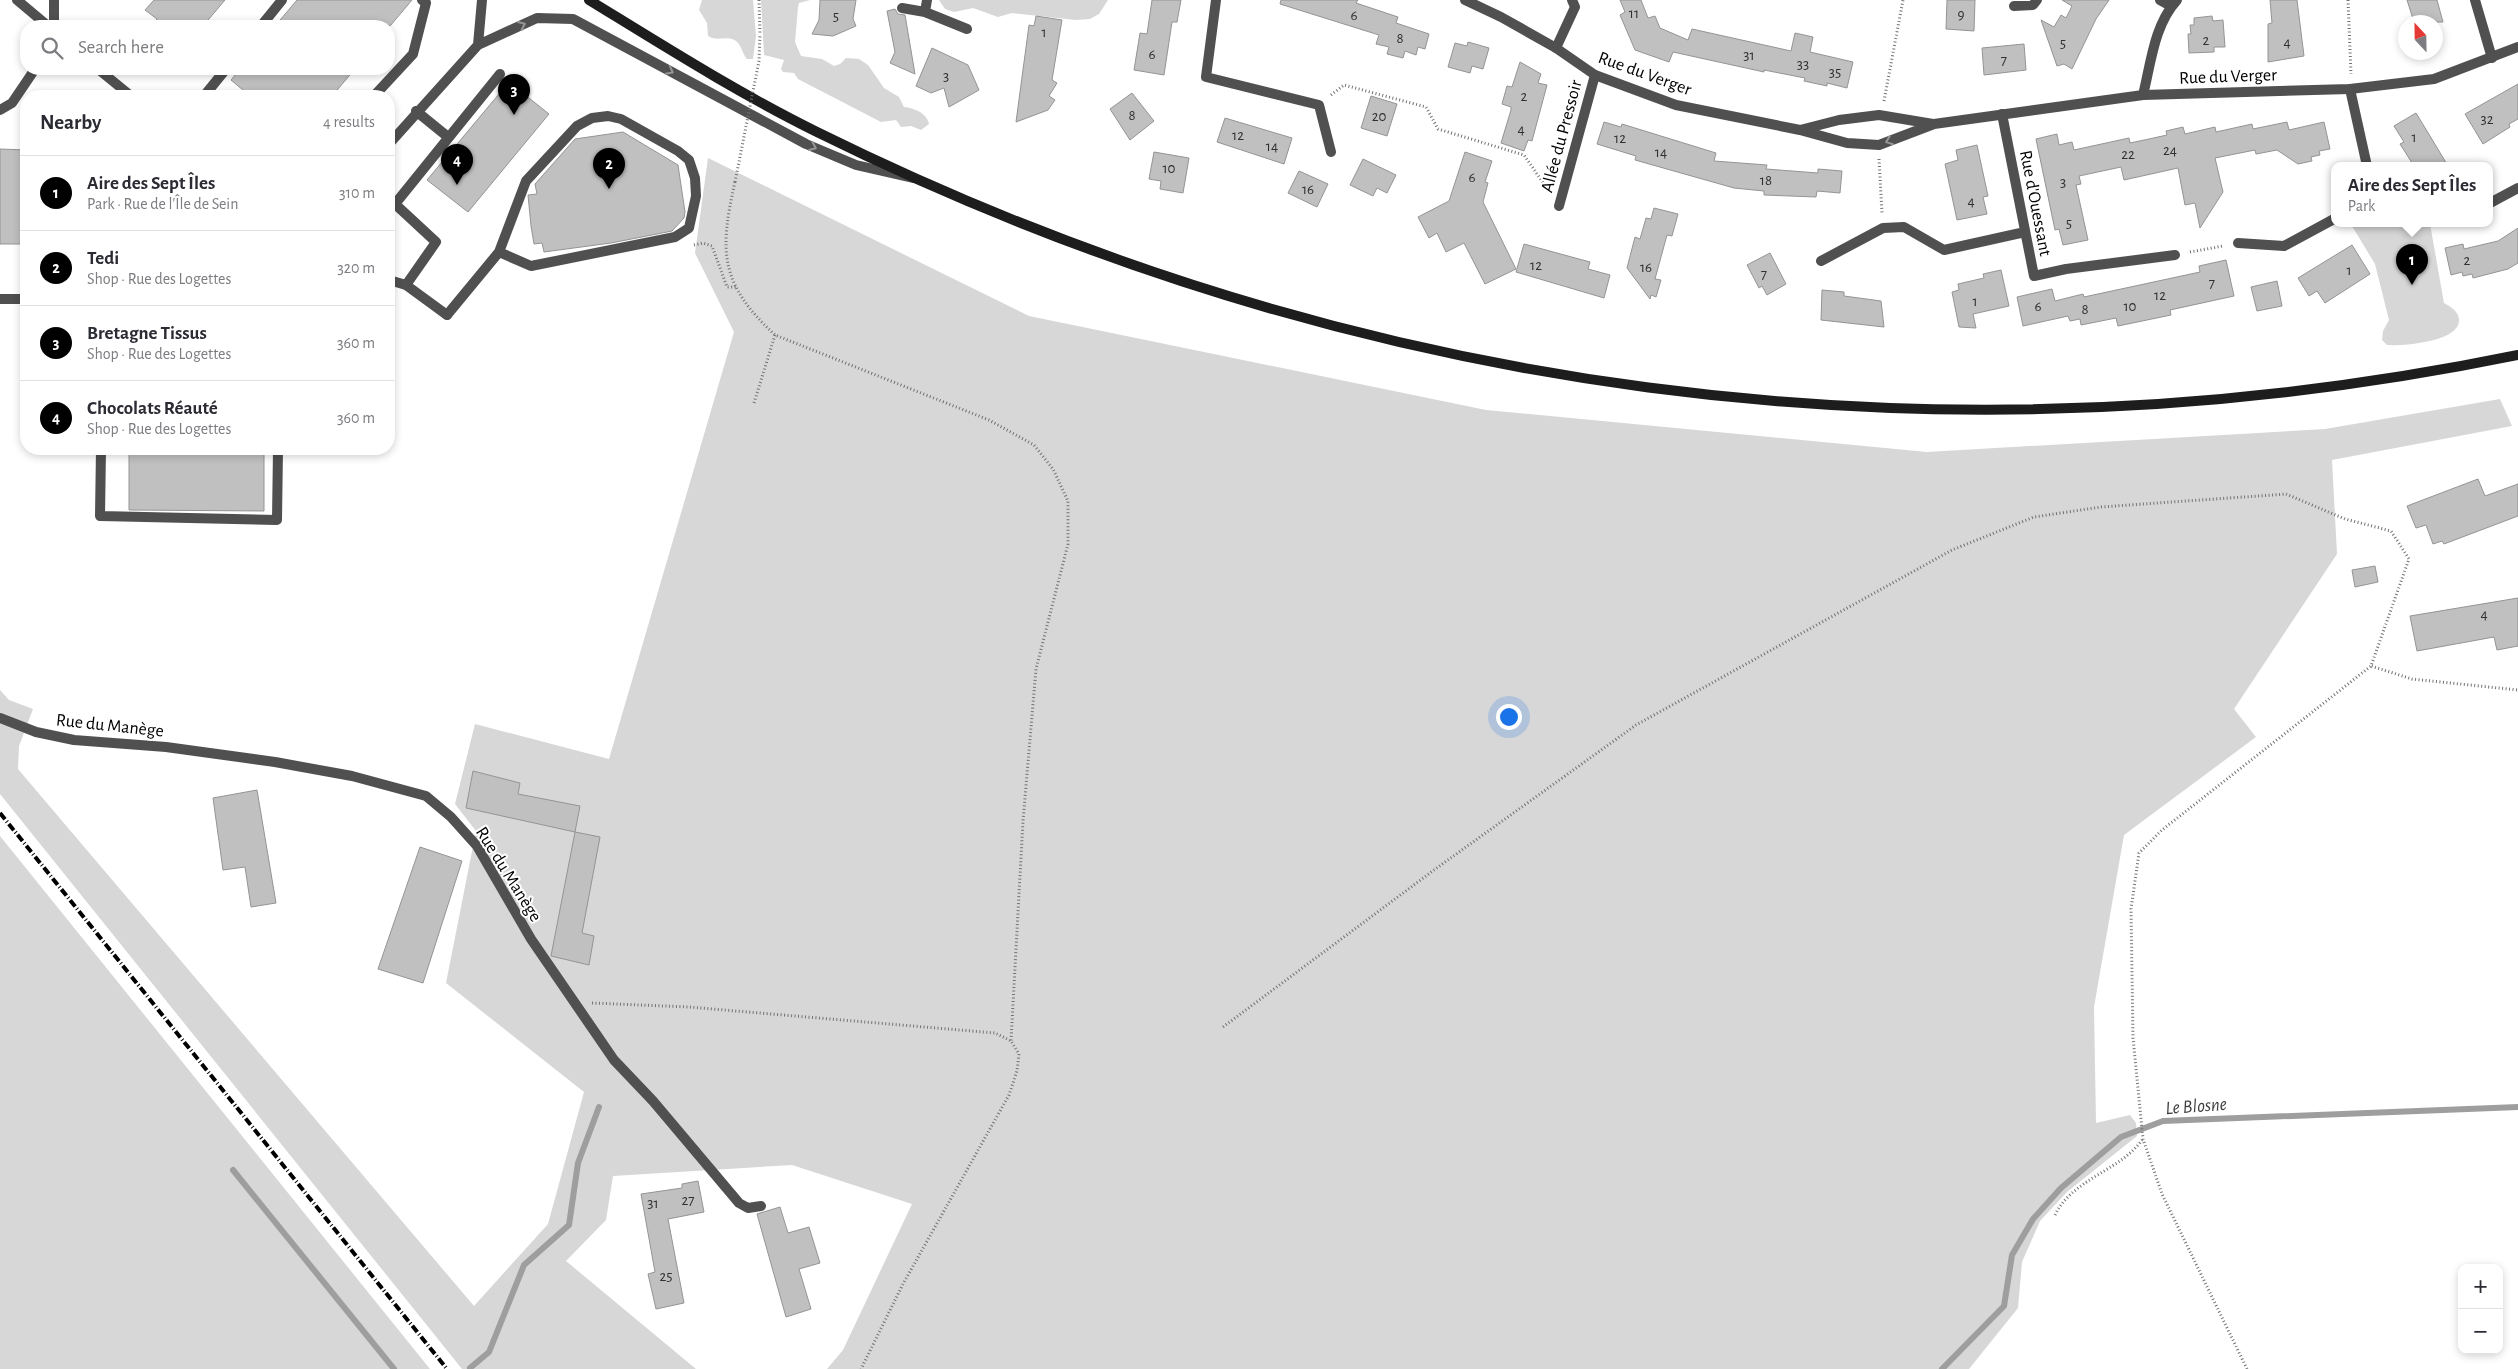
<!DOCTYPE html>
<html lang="en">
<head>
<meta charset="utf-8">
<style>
	:root { --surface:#fff; --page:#f7f7f7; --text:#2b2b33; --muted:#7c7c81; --line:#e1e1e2; --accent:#000 }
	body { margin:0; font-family:"Alegreya Sans",sans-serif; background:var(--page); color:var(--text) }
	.controls { position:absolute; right:15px; bottom:15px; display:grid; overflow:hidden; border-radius:10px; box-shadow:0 2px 8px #0003 }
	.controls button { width:45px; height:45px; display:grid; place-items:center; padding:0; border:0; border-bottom:1px solid var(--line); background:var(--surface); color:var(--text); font:25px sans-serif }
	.compass { position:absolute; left:2398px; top:15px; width:45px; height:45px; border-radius:50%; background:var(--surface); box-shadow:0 2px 8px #0003; rotate:338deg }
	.you { position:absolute; left:1508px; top:716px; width:18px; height:18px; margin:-12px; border:4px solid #fff; border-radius:50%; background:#1a73e8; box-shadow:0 0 0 8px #1a73e833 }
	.badge { display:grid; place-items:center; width:32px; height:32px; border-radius:50%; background:var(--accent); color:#fff; font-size:16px; font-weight:700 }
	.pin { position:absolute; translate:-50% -41px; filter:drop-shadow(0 1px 2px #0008) }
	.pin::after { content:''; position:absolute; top:26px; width:18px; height:15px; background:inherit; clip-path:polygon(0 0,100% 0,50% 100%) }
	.popup { position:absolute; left:2331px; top:162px; width:162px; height:65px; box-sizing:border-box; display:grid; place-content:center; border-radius:10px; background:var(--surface); filter:drop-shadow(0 1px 4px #0005); font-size:16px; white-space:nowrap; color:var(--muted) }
	.popup b { font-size:19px; color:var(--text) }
	.popup::after { content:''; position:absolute; left:50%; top:100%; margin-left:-10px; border:10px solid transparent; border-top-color:var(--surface) }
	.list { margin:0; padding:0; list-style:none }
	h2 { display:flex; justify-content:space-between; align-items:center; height:65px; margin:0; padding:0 20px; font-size:21px }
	h2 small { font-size:16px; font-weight:400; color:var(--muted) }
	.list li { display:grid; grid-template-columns:32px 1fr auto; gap:15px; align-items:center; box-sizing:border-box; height:75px; padding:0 20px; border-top:1px solid var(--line) }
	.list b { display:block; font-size:19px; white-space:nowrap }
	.list p { margin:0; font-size:16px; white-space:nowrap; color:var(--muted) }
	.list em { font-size:16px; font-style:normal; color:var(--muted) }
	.icon { flex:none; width:28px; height:28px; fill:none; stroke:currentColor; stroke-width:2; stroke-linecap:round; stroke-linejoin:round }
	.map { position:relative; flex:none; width:2518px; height:1369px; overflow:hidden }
	.search { position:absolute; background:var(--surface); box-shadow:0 2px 8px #0003; left:20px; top:20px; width:375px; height:55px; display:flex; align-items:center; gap:12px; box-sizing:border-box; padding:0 18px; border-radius:20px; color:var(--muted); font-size:19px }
	.panel { position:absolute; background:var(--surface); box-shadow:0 2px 8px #0003; left:20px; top:90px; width:375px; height:365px; border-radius:20px }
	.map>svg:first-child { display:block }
</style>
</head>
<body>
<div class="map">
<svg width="2518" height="1369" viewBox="0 0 2518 1369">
	<rect width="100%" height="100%" fill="#fff"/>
	<path fill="#d7d7d7" d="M702,0H753L756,36L753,59H747C742,53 742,46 736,41C727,35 717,42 708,36L707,23L699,10Z
		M761,0H810L799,3L798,7L795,42L801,56L822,59L834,66L840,64L846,58L859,59L868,65L884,88L899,97L904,107C914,108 927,113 929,124L921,130L911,126L901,127L896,120L881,122L798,79L794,73L783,72L781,69L784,60L764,55Z
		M939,0H1108L1099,14L1090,19L1076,20L1012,13L998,17L973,8L954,12L945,9Z
		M708,158L1029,316L1486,410L1927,452L2325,429L2500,399L2512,426L2332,460L2337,554L2234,709L2256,737L2124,835L2094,1007L2096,1123L2130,1115L2136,1123L2137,1136L2067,1192L2040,1221L2022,1262L2018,1308L1969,1369H827L843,1350L912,1204L792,1165L613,1176L606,1220L566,1261L696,1369H462L0,794V690L9,700L33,709L19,746L18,769L474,1306L548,1224L584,1092L446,983L476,831L455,804L475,724L609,759L734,332L695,253Z
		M2356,224H2430L2444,303C2451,307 2458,311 2459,319C2461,342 2402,346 2387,345L2382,340L2383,331L2389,320L2375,264L2352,226Z
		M0,836L430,1369H0Z"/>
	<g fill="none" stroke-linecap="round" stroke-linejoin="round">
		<path stroke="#9e9e9e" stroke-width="6" d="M233,1170L394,1369
			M470,1368L489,1352L524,1265L569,1225L578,1163L599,1107
			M1942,1369L2004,1306L2012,1255L2033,1219L2061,1188L2121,1137L2163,1121L2518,1107"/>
	</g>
	<path fill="#c0c0c0" stroke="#949494" d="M154,0H225L203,26H150L157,19L145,10Z
		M297,0H412L390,26H275Z
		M820,0H856L853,19L856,26L833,36L812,34L819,20Z
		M1152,0H1181L1177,22H1172L1164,75L1134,70L1140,33L1147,34Z
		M1281,0H1358L1356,3L1398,17L1396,23L1429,34L1425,49L1418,47L1416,55L1405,51L1403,58L1387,54L1389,47L1376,44L1379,35L1280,4Z
		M1620,0H1641L1648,18L1655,16L1660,28L1688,40L1692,29L1791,51L1795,33L1813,37L1810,52L1853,62L1847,88L1827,83V86L1804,81L1805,78L1764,70V72L1673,52L1669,62L1635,50L1620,15L1625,12Z
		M1947,0H1975L1974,31L1946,29Z
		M2062,0H2109L2096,19L2072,69L2064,64L2057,66L2041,20L2054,27L2061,15L2066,18L2072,6Z
		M2270,0H2297L2304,56L2268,62V24L2272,23Z
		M2407,0H2437L2443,22H2414Z
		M895,9L898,14L905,15L915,74L890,63L895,52L887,11Z
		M1036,16L1062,20L1052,80L1057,83L1049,96L1055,100L1048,110L1016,122L1029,25L1034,26Z
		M2212,16L2213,21L2223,20L2225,47H2214V52L2189,53L2188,34H2191L2190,25H2194V18Z
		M1468,42L1489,48L1483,69L1472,66L1470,73L1448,67L1455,43L1467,46Z
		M2024,44L2026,70L1984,75L1982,48Z
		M932,48L968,65L979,90L949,107L944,88L931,93L916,86Z
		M1520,62L1541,74L1538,83L1547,85L1532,141L1528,140L1524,151L1501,143L1511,110V107L1502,104L1507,86L1512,87Z
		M240,69H355L332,96H250L231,80Z
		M509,82L549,114L468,212L427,180Z
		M2518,84V119L2509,124L2510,127L2483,144L2465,114Z
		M1132,93L1154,121L1130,140L1110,109Z
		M1371,96L1397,104L1387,136L1361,128Z
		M2416,113L2430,136L2448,166H2414L2400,144L2404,142L2394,126Z
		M1225,118L1292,138L1284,164L1217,142Z
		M1604,122L1621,127L1622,124L1716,153L1714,161L1767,165L1766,169L1818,173V169L1842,171L1840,193L1817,191L1816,197L1764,195V191L1734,188L1635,160L1636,156L1597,144Z
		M2287,122L2289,130L2324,122L2330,149L2319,151L2320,155L2311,157L2312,161L2298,164L2277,150L2256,154L2255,150L2215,158L2223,192L2200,228L2195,203L2185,205L2178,168L2124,180L2121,167L2079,176L2081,184L2076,185L2088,240L2063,245L2059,229L2055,230L2036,139L2057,134L2059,145L2072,142L2074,150L2129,138L2130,143L2149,139L2167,135L2166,131L2183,127L2185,134L2215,127L2216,132L2252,124L2253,129Z
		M623,132L678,165L685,212L684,218L672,231L611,243L544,252L542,243L534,244L531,226L528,195L537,194L535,184L575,139Z
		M1977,145L1988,196L1983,197L1987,214L1957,220L1945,164L1958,160L1956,150Z
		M0,149L26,150V244H0Z
		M1154,152L1189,158L1183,193L1160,189L1161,181L1149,179Z
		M1465,152L1492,161L1485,182L1488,183L1483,202L1516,269L1485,284L1464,243L1446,252L1437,233L1429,238L1418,217L1449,201Z
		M1363,159L1396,175L1387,193L1377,188L1373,196L1350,185Z
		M1299,171L1328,184L1317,207L1288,193Z
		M1654,208L1678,214L1672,236L1667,235L1655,279L1661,280L1656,297L1651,295L1650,299L1627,268L1635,237L1640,239L1646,218L1651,219Z
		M2518,228V263L2508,269L2473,278L2472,274L2463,276L2462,272L2451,275L2445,248L2463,244L2464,249L2498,241Z
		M1524,244L1590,262L1588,269L1610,275L1604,298L1516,272Z
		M2352,245L2370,274L2325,303L2317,291L2309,296L2298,278Z
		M1770,253L1786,284L1767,295L1762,286L1759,288L1747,265Z
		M2226,260L2234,296L2170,310L2171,315L2118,326L2116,318L2081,325L2080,319L2070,321L2068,316L2023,326L2017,297L2052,289L2055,301L2083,294L2084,297L2200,272L2199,266Z
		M2001,270L2009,306L1973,314L1976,328L1959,327L1952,292L1959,290L1958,284L1984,278L1983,274Z
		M2277,281L2282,306L2257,311L2251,287Z
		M1822,290L1844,292V296L1881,301L1884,327L1821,320Z
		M129,449H264V511L129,510Z
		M2478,479L2485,496L2518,484V516L2444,544L2442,541L2433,544L2426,525L2416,528L2407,506Z
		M2375,566L2378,582L2355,587L2352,570Z
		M2518,598V646L2497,650L2494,637L2417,651L2410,616Z
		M473,771L520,783L518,794L580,806L575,832L466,808Z
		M257,790L276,903L251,907L245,867L223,870L213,798Z
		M575,832L600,837L582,933L594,936L589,965L551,956Z
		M420,847L462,861L423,983L378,969Z
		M698,1181L704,1212L668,1219L684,1303L656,1309L648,1274L655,1272L641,1194L682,1188V1184Z
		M780,1207L788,1233L809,1227L820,1263L799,1269L811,1309L786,1317L757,1214Z"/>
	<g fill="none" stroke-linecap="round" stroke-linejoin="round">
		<path stroke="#727272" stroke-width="3" stroke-dasharray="1 2.5" stroke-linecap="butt" d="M759,0L760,34
			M2348,0L2351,74
			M1331,95L1344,85L1426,107L1438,129L1524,155L1548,190
			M1884,101L1903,0
			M1879,159L1882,213
			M735,182C719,252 720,284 775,335L989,420L1034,445L1053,469L1068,501V544L1036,669L1023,821L1011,1041
			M694,245L703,243L712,246L727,287H736
			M2190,252L2223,246
			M754,403L775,335
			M592,1003L689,1007L995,1033L1011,1041L1019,1054L1017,1071L1009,1095L903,1284L861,1369
			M1223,1027L1434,870L1636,725L1952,550L2034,517L2101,507L2286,494L2345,519L2391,531L2409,559L2371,666L2412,679L2518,690
			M2055,1215C2072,1179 2120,1171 2142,1140
			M2247,1369L2162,1194L2143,1139L2133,1038L2131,909L2139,853L2162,830L2371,666"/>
		<path stroke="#505050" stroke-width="10" d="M54,26V0
			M261,26L282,0
			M204,96L226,69
			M374,96L413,54L426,3L422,0
			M0,110L12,103L35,69
			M416,111L448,137
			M406,285L436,242L395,204L500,74
			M447,315L499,252L531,266L675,237L689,228L696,196L695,178L689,160L678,151L621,119L608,116L592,118L577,126L526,181L499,252
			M101,449L100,516L277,520L278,449"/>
		<path stroke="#505050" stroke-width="10" d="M17,0L48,26
			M1216,0L1206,77L1319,105L1331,152
			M2160,0L2171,6
			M2475,0L2492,58
			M2014,6L2033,5L2037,0
			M902,8L925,12L967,29
			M925,12L927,0
			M478,45L482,0
			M1556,48L1575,7L1572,0
			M98,69L131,96
			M2350,89L2367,166
			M2143,95C2151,63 2154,25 2177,0
			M2002,114L2034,276L2066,269L2175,255
			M389,144L478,45L537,18L573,19L806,144L856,165L913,178
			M2490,203L2518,188
			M1559,206L1595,75
			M2238,243L2284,246L2334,219
			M1821,261L1883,228L1904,227L1944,250L2025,232
			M389,280L406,285L447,315
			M0,299H26
			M0,718L36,732L74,740L166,747L275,762L352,776L426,796L451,817L477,846L531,939L614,1060L653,1101L739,1203L748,1208L761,1206"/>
		<path stroke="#505050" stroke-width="10" d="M1465,0L1501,17L1556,48L1595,75L1676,105L1800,130L1847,143L1879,145L1934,124L2143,95L2350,89L2434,79L2518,47
			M1800,130L1839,120L1879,115L1933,124"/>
		<path stroke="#1d1d1d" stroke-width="10" d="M589,0C664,46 738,93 817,132C1351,396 1933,475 2518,355"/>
		<path stroke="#000" stroke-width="4" stroke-dasharray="8 2.5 1 2.5" stroke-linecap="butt" d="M0,813L447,1369"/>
		<path stroke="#727272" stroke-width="3" stroke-dasharray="1 2.5" stroke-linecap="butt" d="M735,182L759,61L760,34"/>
	</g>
	<defs><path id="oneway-chevron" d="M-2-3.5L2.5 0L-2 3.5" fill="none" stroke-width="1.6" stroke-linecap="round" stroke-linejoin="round" transform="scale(1.25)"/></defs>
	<g stroke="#969696">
		<use href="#oneway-chevron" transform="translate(522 25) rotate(-25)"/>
		<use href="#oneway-chevron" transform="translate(670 71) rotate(28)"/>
		<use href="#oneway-chevron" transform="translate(1889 141) rotate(159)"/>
		<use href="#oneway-chevron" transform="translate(813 147) rotate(23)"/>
	</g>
	<g text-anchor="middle" stroke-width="4" stroke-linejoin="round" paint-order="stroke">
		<g font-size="15" fill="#303030">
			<text x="1634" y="18">11</text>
			<text x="1961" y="19">9</text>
			<text x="1354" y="20">6</text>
			<text x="836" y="21">5</text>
			<text x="1044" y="37">1</text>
			<text x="1400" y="43">8</text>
			<text x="2206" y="45">2</text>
			<text x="2287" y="47">4</text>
			<text x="2063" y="48">5</text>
			<text x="1152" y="59">6</text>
			<text x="1749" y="60">31</text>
			<text x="2004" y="65">7</text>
			<text x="1803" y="69">33</text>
			<text x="1835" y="77">35</text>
			<text x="946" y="81">3</text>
			<text x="1524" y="101">2</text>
			<text x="1132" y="120">8</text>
			<text x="1379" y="121">20</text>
			<text x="2487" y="124">32</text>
			<text x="1521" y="134">4</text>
			<text x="1238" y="140">12</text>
			<text x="2414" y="142">1</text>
			<text x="1620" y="143">12</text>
			<text x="1272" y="151">14</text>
			<text x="2170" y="155">24</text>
			<text x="1661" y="157">14</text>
			<text x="2128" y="159">22</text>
			<text x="1169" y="173">10</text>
			<text x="1472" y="182">6</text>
			<text x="1766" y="185">18</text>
			<text x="2063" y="187">3</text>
			<text x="1308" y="194">16</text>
			<text x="1971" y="206">4</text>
			<text x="2069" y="228">5</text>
			<text x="2467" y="265">2</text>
			<text x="1536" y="270">12</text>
			<text x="1646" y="272">16</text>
			<text x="2349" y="275">1</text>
			<text x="1764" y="279">7</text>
			<text x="2212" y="288">7</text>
			<text x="2160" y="300">12</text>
			<text x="1975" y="306">1</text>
			<text x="2038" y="311">6</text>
			<text x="2130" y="311">10</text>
			<text x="2085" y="314">8</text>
			<text x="2484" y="619">4</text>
			<text x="688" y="1205">27</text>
			<text x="653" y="1208">31</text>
			<text x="666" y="1281">25</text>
		</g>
		<g font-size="18" fill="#000" stroke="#fff">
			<text transform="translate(1645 73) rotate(20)" y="6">Rue du Verger</text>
			<text transform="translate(2228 76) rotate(-2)" y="6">Rue du Verger</text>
			<text transform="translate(1561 136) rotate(-75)" y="6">Allée du Pressoir</text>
			<text transform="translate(2036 203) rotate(79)" y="6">Rue d'Ouessant</text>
			<text transform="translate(110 725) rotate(6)" y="6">Rue du Manège</text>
			<text transform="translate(509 874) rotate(58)" y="6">Rue du Manège</text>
		</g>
		<g font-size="19" font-style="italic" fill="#3f3f3f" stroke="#fff">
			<text transform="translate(2196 1105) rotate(-4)" y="7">Le Blosne</text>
		</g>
	</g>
</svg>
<div class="controls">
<button>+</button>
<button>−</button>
</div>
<svg class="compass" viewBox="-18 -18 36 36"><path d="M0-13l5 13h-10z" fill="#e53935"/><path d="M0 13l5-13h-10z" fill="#7c7c81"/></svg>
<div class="you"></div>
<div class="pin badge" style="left:2412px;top:285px">1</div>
<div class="popup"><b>Aire des Sept Îles</b>Park</div>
<div class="pin badge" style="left:609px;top:189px">2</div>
<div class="pin badge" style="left:514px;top:115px">3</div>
<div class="pin badge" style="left:457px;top:185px">4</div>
<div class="search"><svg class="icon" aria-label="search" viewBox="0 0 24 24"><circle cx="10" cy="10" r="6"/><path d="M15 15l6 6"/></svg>Search here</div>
<section class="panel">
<h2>Nearby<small>4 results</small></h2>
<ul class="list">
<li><span class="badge">1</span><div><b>Aire des Sept Îles</b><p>Park · Rue de l'Île de Sein</p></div><em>310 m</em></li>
<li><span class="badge">2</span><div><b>Tedi</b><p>Shop · Rue des Logettes</p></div><em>320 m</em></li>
<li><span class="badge">3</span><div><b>Bretagne Tissus</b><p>Shop · Rue des Logettes</p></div><em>360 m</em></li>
<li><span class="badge">4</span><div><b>Chocolats Réauté</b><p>Shop · Rue des Logettes</p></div><em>360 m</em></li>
</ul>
</section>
</div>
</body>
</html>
